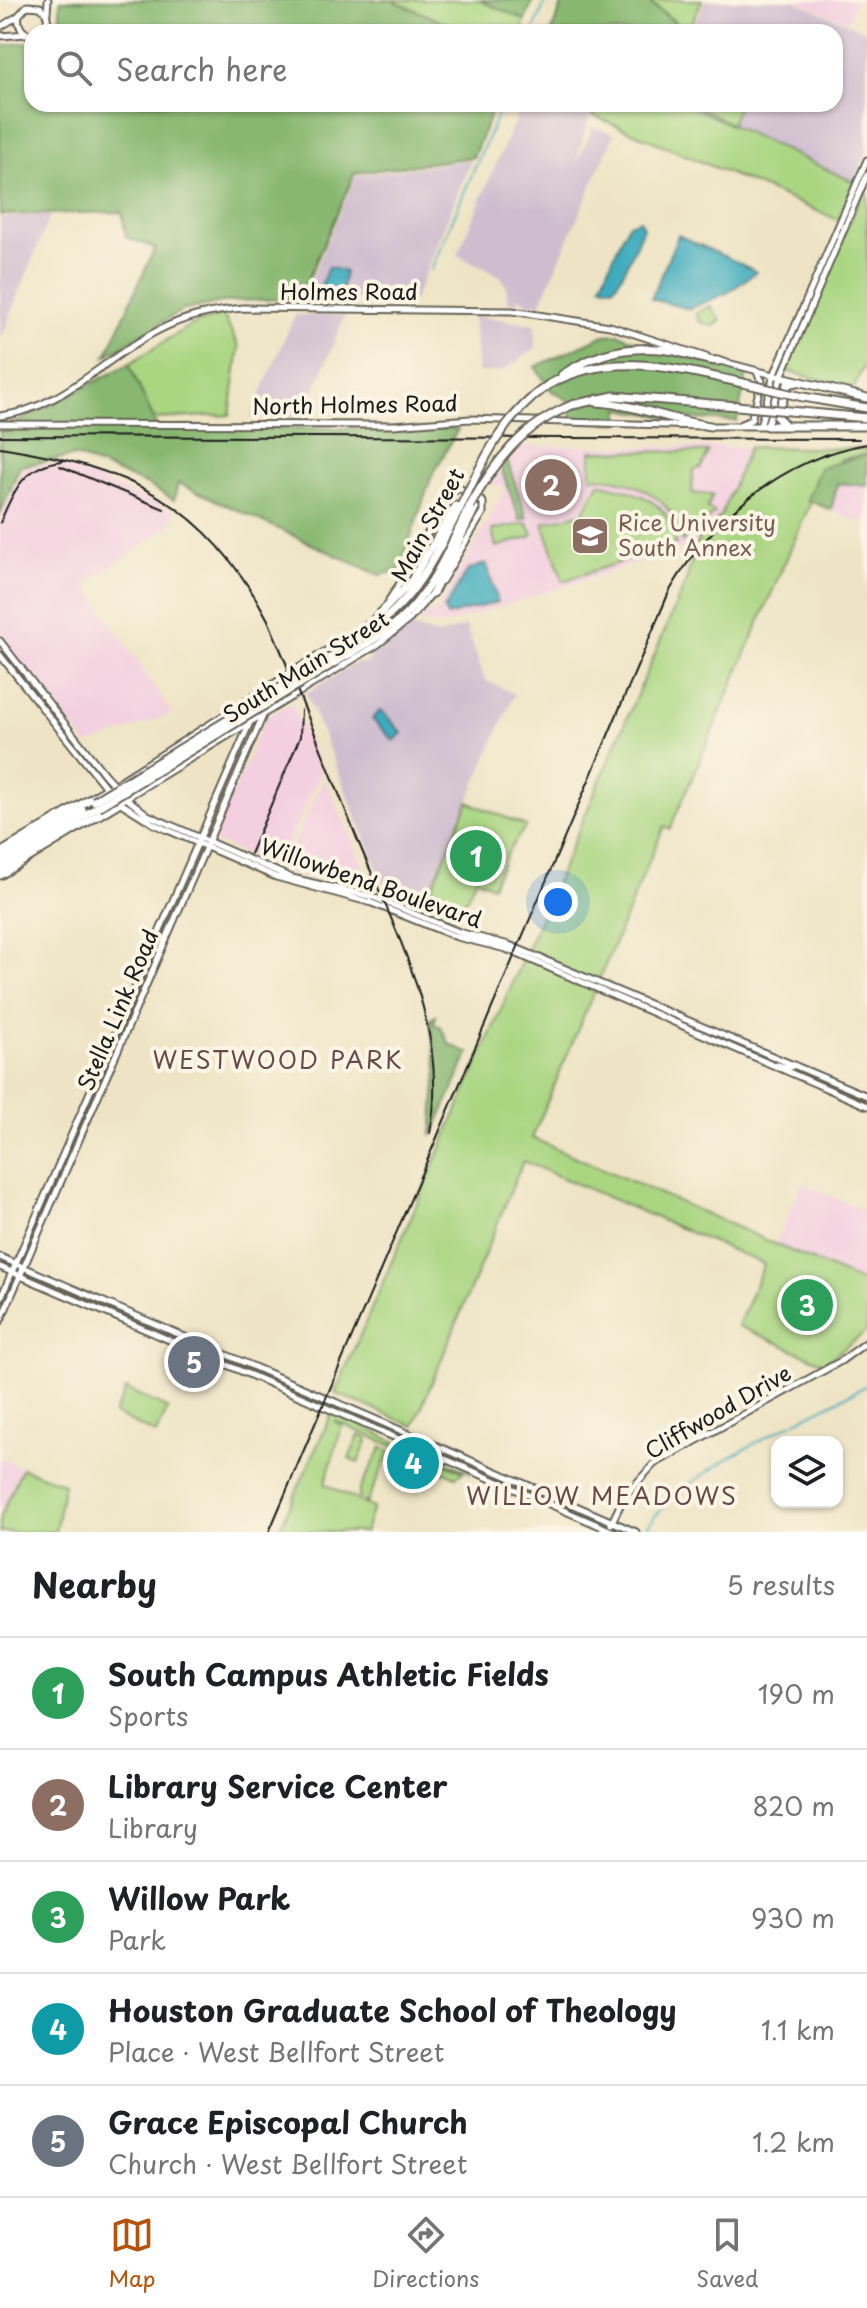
<!DOCTYPE html>
<html lang="en">
<head>
<meta charset="utf-8">
<style>
	:root { --surface:#fff; --page:#f6f6f6; --text:#202124; --muted:#757577; --line:#e0e0e0; --accent:#b45309 }
	body { margin:0; font-family:"Playpen Sans",sans-serif; background:var(--page); color:var(--text) }
	.controls { position:absolute; right:24px; bottom:24px; display:grid; overflow:hidden; border-radius:16px; box-shadow:0 2px 6px #0004 }
	.controls button { width:72px; height:72px; display:grid; place-items:center; padding:0; border:0; border-bottom:2px solid var(--line); background:var(--surface); color:var(--text); font:40px sans-serif }
	.you { position:absolute; left:558px; top:902px; width:28px; height:28px; margin:-20px; border:6px solid #fff; border-radius:50%; background:#1a73e8; box-shadow:0 0 0 12px #1a73e833 }
	.badge { display:grid; place-items:center; width:52px; height:52px; border-radius:50%; background:var(--accent); color:#fff; font-size:26px; font-weight:700 }
	.pin { position:absolute; translate:-50% -50%; border:4px solid #fff; box-shadow:0 2px 8px #0006 }
	.list { margin:0; padding:0; list-style:none }
	h2 { display:flex; justify-content:space-between; align-items:center; height:104px; margin:0; padding:0 32px; font-size:34px }
	h2 small { font-size:26px; font-weight:400; color:var(--muted) }
	.list li { display:grid; grid-template-columns:52px 1fr auto; gap:24px; align-items:center; box-sizing:border-box; height:112px; padding:0 32px; border-top:2px solid var(--line) }
	.list b { display:block; font-size:30px; white-space:nowrap }
	.list p { margin:0; font-size:26px; white-space:nowrap; color:var(--muted) }
	.list em { font-size:26px; font-style:normal; color:var(--muted) }
	.icon { flex:none; width:44px; height:44px; fill:none; stroke:currentColor; stroke-width:2; stroke-linecap:round; stroke-linejoin:round }
	.map { position:relative; flex:none; width:867px; height:1532px; overflow:hidden }
	.search { position:absolute; background:var(--surface); box-shadow:0 2px 6px #0004; left:24px; right:24px; top:24px; height:88px; display:flex; align-items:center; gap:20px; box-sizing:border-box; padding:0 28px; border-radius:24px; color:var(--muted); font-size:30px }
	.sheet { height:664px; background:var(--surface) }
	nav { display:flex; justify-content:space-around; align-items:center; box-sizing:border-box; height:112px; border-top:2px solid var(--line); background:var(--surface); font-size:22px; color:var(--muted) }
	nav a { display:grid; justify-items:center; gap:4px }
	nav .on { color:var(--accent) }
	.map>svg:first-child { display:block }
</style>
</head>
<body>
<div class="map">
<svg width="867" height="1532" viewBox="0 0 867 1532">
	<rect width="100%" height="100%" fill="#fcf5e5"/>
	<filter id="ink" filterUnits="userSpaceOnUse"><feTurbulence type="fractalNoise" baseFrequency=".0125" numOctaves="2"/><feDisplacementMap in="SourceGraphic" scale="16" xChannelSelector="R" yChannelSelector="G"/><feConvolveMatrix kernelMatrix="1 2 1 2 8 2 1 2 1" color-interpolation-filters="sRGB"/></filter>
	<filter id="wash" filterUnits="userSpaceOnUse"><feTurbulence type="fractalNoise" baseFrequency=".006" numOctaves="4" result="noise"/><feDisplacementMap in="SourceGraphic" scale="32" xChannelSelector="R" yChannelSelector="G"/><feGaussianBlur stdDeviation="1.8" result="paint"/><feColorMatrix in="noise" values="0 0 0 0 0 0 0 0 0 0 0 0 0 0 0 0 0 1.4 0 .05"/><feComposite in="paint" operator="in"/></filter>
	<g filter="url(#wash)">
		<rect width="100%" height="100%" fill="#eee4c5"/>
		<path fill="#f3cfe0" d="M794,0H856L847,22Z
			M518,446L749,447L721,516L694,544L441,626L419,621V617L438,610L507,486L491,485Z
			M867,454V525L807,500L841,459Z
			M59,463L176,512L170,526L86,584L172,714L87,745L0,636V520L22,468Z
			M292,703L321,771L276,869L213,840L266,717Z
			M324,778L377,895L282,870Z
			M802,1183L867,1212V1284L775,1244Z
			M0,1458L22,1468L0,1518Z"/>
		<path fill="#cfbdcf" d="M705,0H792L867,32V151L854,182L685,104H835V32H691Z
			M522,104H566L590,114L574,168L593,127L614,134L540,305L534,302L532,307L519,298L517,303L508,302L506,285L500,276L457,255Z
			M471,160L414,300L303,298L356,176Z
			M50,215L0,342V218Z
			M295,315H345L303,419L250,418Z
			M473,316L535,324L536,348L501,372H478Z
			M466,626L485,680L514,694L421,912L390,899L306,693L357,662L364,664L371,658L370,654L409,627L438,635Z"/>
		<path fill="#aad682" stroke="#63794f" stroke-width="2" d="M392,0H479L525,20L522,32H465Z
			M648,0H702L688,32Z
			M566,104H685L854,182L838,220Z
			M693,104H739L731,124Z
			M867,181V358L854,388L786,371Z
			M710,306L721,321L714,326L700,322L696,313Z
			M223,315L239,347L230,415L153,419L129,364L191,325Z
			M749,447L867,449V454L841,459L807,500L810,504L670,829L664,826L532,1138L867,1284V1331L824,1363L738,1326L764,1264L523,1161L414,1426L335,1393L685,584L699,538L721,516Z
			M591,451L708,452L701,468L693,470L692,493L713,495L707,508L715,513L682,542C674,497 635,479 591,477Z
			M599,483C636,492 672,500 676,544L563,581L543,523L583,513Z
			M527,523L533,534L530,537L496,547L492,530Z
			M468,802L526,826L509,850L492,886L476,878L457,918L425,904Z
			M126,1389L168,1409L156,1434L114,1414Z
			M333,1411L407,1448L401,1453L402,1450L335,1421L342,1426L325,1484L373,1508L365,1532H278Z
			M359,1435L368,1439L358,1463L349,1459Z
			M382,1447L390,1451L367,1503L359,1497V1490Z
			M412,1447L472,1473L428,1456L463,1472L456,1477L408,1456Z
			M22,1468L64,1484L55,1532H0V1518Z"/>
		<path fill="#87b770" stroke="#526a46" stroke-width="2" d="M60,0H392L465,32H55L60,21Z
			M479,0H533L525,20Z
			M564,0H646L687,32H551Z
			M19,43H32V104H495L473,157L355,173L300,298L221,302L181,311L106,356L155,248L126,237L122,212L0,215V47Z
			M619,334L661,351L747,373L737,421L674,418L620,409L619,423L573,421L568,400L552,391L535,367L604,335Z
			M129,364L157,427L458,429L431,478L399,571L379,575L178,483L174,500L146,484L76,456L20,466L0,514V431Z
			M867,454V486L838,483L831,510L807,500L820,468Z
			M507,460L527,518L520,520L501,468Z
			M436,1016L434,1024L441,1027L449,1044L469,1053L432,1136L437,1069L430,1019Z"/>
		<path fill="#3eabbd" stroke="#2d646c" stroke-width="2" d="M640,220L643,228C637,240 622,282 613,287L601,285L628,224Z
			M678,235C691,242 752,267 756,272L729,292L689,309L651,299Z
			M328,267L345,272L341,293L321,294L319,291Z
			M486,563L498,602L447,616L444,609L468,570Z
			M381,710L402,733L394,741L372,719Z"/>
		<g fill="none" stroke-linecap="round" stroke-linejoin="round">
			<path stroke="#3eabbd" stroke-width="2" d="M533,32L546,0
				M431,270L502,104
				M644,1532C677,1472 805,1419 867,1385"/>
		</g>
	</g>
	<g filter="url(#ink)">
		<g fill="none" stroke-linecap="round" stroke-linejoin="round">
			<g stroke="#666257" stroke-width="9">
				<path id="secondary" d="M47,13L48,0
					M0,27L18,16
					M32,35C22,33 17,26 19,15L27,6L40,7C49,14 50,24 42,32
					M0,36L27,34
					M716,360L781,377
					M0,416C62,409 105,357 159,330C186,316 213,311 243,308L512,311L610,326L706,357
					M0,424L394,425L470,419L699,426
					M741,424L751,420L762,381L757,372
					M709,426H767L781,377L867,175
					M760,426L774,375L867,160
					M389,600L415,560L445,497L459,488L483,502V513L442,581
					M0,641L105,775L126,798L148,815L292,878L373,897L459,932L509,945L867,1096
					M0,655L107,789
					M107,789L373,621
					M124,799L377,645L410,619L433,592
					M119,802L154,824L276,877L372,903L457,937L506,949L867,1106
					M777,1065L789,1068L795,1065
					M0,1257L636,1532
					M0,1267L614,1532
					M0,1300L251,720
					M0,1322L265,711
					M611,1524L624,1497L654,1464L841,1361L867,1342"/>
			</g>
			<g stroke="#666257" stroke-width="11">
				<path id="highway" d="M562,375C596,352 635,344 675,351C690,354 703,361 718,361
					M781,377L867,398
					M548,385C611,349 677,369 743,383
					M803,397L867,408
					M596,402C635,404 671,421 710,426
					M572,405L614,396L737,406
					M800,412L867,418
					M785,425L777,417L788,384L797,382
					M767,426H867
					M433,593L475,508
					M373,621L410,583L456,506
					M333,656C411,608 422,582 463,502
					M337,661C358,649 380,637 399,621C433,591 450,546 470,506
					M0,853L107,789
					M0,860L82,809
					M0,867L98,807
					M0,875L120,802"/>
			</g>
			<use href="#secondary" stroke="#fff" stroke-width="5"/>
			<use href="#highway" stroke="#fff" stroke-width="7"/>
			<path stroke="#1c1c1c" stroke-width="2" d="M0,436L859,439
				M0,447C127,467 205,501 268,620C299,693 328,767 358,841C396,933 450,1030 430,1133
				M60,466L164,509
				M0,523C13,491 25,464 63,461
				M250,854L300,737L301,710
				M269,1532L669,592C711,519 782,458 867,444"/>
			<g stroke="#666257" stroke-width="11" stroke-linecap="butt">
				<path id="highway-bridge" d="M743,383L803,397
					M737,406L800,412
					M463,502C485,456 505,415 548,385
					M470,506C495,461 523,425 572,405
					M94,801L333,656
					M98,807L337,661"/>
			</g>
			<use href="#highway-bridge" stroke="#fff" stroke-width="7"/>
		</g>
	</g>
	<defs>
		<g id="university-square" transform="scale(2)"><rect x="-9" y="-9" width="18" height="18" rx="4" fill="#8d6e63" stroke="#fcf5e5"/><path d="M0-5L7-2L0 1L-7-2ZM-4 1L0 2.5L4 1V4Q0 6-4 4Z" fill="#fff"/></g>
	</defs>
	<g fill-rule="evenodd">
		<use href="#university-square" x="590" y="536"/>
	</g>
	<g text-anchor="middle" stroke-width="8" stroke-linejoin="round" paint-order="stroke">
		<g font-size="22" fill="#1c1c1c" stroke="#fcf5e5">
			<text x="349" y="300">Holmes Road</text>
			<text transform="translate(355 405) rotate(-1)" y="8">North Holmes Road</text>
			<text transform="translate(428 525) rotate(-61)" y="8">Main Street</text>
			<text transform="translate(306 667) rotate(-32)" y="8">South Main Street</text>
			<text transform="translate(371 883) rotate(19)" y="8">Willowbend Boulevard</text>
			<text transform="translate(118 1010) rotate(-67)" y="8">Stella Link Road</text>
			<text transform="translate(718 1412) rotate(-30)" y="8">Cliffwood Drive</text>
		</g>
		<g font-size="22" fill="#785e54" stroke="#fcf5e5" text-anchor="start">
			<text x="618" y="531">Rice University<tspan x="618" dy="25">South Annex</tspan></text>
		</g>
		<g font-size="24" letter-spacing="2" fill="#674b48" stroke="#fcf5e5">
			<text x="278" y="1069">WESTWOOD PARK</text>
			<text x="602" y="1505">WILLOW MEADOWS</text>
		</g>
	</g>
</svg>
<div class="controls">
<button><svg class="icon" aria-label="layers" viewBox="0 0 24 24"><path d="M12 4l9 5-9 5-9-5zM3 14l9 5 9-5"/></svg></button>
</div>
<div class="you"></div>
<div class="pin badge" style="left:476px;top:856px;background:#2e9e5b">1</div>
<div class="pin badge" style="left:551px;top:485px;background:#8d6e63">2</div>
<div class="pin badge" style="left:807px;top:1305px;background:#2e9e5b">3</div>
<div class="pin badge" style="left:413px;top:1463px;background:#0f9aa8">4</div>
<div class="pin badge" style="left:194px;top:1362px;background:#6b7280">5</div>
<div class="search"><svg class="icon" aria-label="search" viewBox="0 0 24 24"><circle cx="10" cy="10" r="6"/><path d="M15 15l6 6"/></svg>Search here</div>
</div>
<section class="sheet">
<h2>Nearby<small>5 results</small></h2>
<ul class="list">
<li><span class="badge" style="background:#2e9e5b">1</span><div><b>South Campus Athletic Fields</b><p>Sports</p></div><em>190 m</em></li>
<li><span class="badge" style="background:#8d6e63">2</span><div><b>Library Service Center</b><p>Library</p></div><em>820 m</em></li>
<li><span class="badge" style="background:#2e9e5b">3</span><div><b>Willow Park</b><p>Park</p></div><em>930 m</em></li>
<li><span class="badge" style="background:#0f9aa8">4</span><div><b>Houston Graduate School of Theology</b><p>Place · West Bellfort Street</p></div><em>1.1 km</em></li>
<li><span class="badge" style="background:#6b7280">5</span><div><b>Grace Episcopal Church</b><p>Church · West Bellfort Street</p></div><em>1.2 km</em></li>
</ul>
</section>
<nav>
<a class="on"><svg class="icon" aria-label="map" viewBox="0 0 24 24"><path d="M3 6l6-2 6 2 6-2v14l-6 2-6-2-6 2zM9 4v14M15 6v14"/></svg>Map</a>
<a><svg class="icon" aria-label="directions" viewBox="0 0 24 24"><path d="M12 3l9 9-9 9-9-9zM9 14v-3h6M13 9l2 2-2 2"/></svg>Directions</a>
<a><svg class="icon" aria-label="saved" viewBox="0 0 24 24"><path d="M7 4h10v16l-5-4-5 4z"/></svg>Saved</a>
</nav>
</body>
</html>
